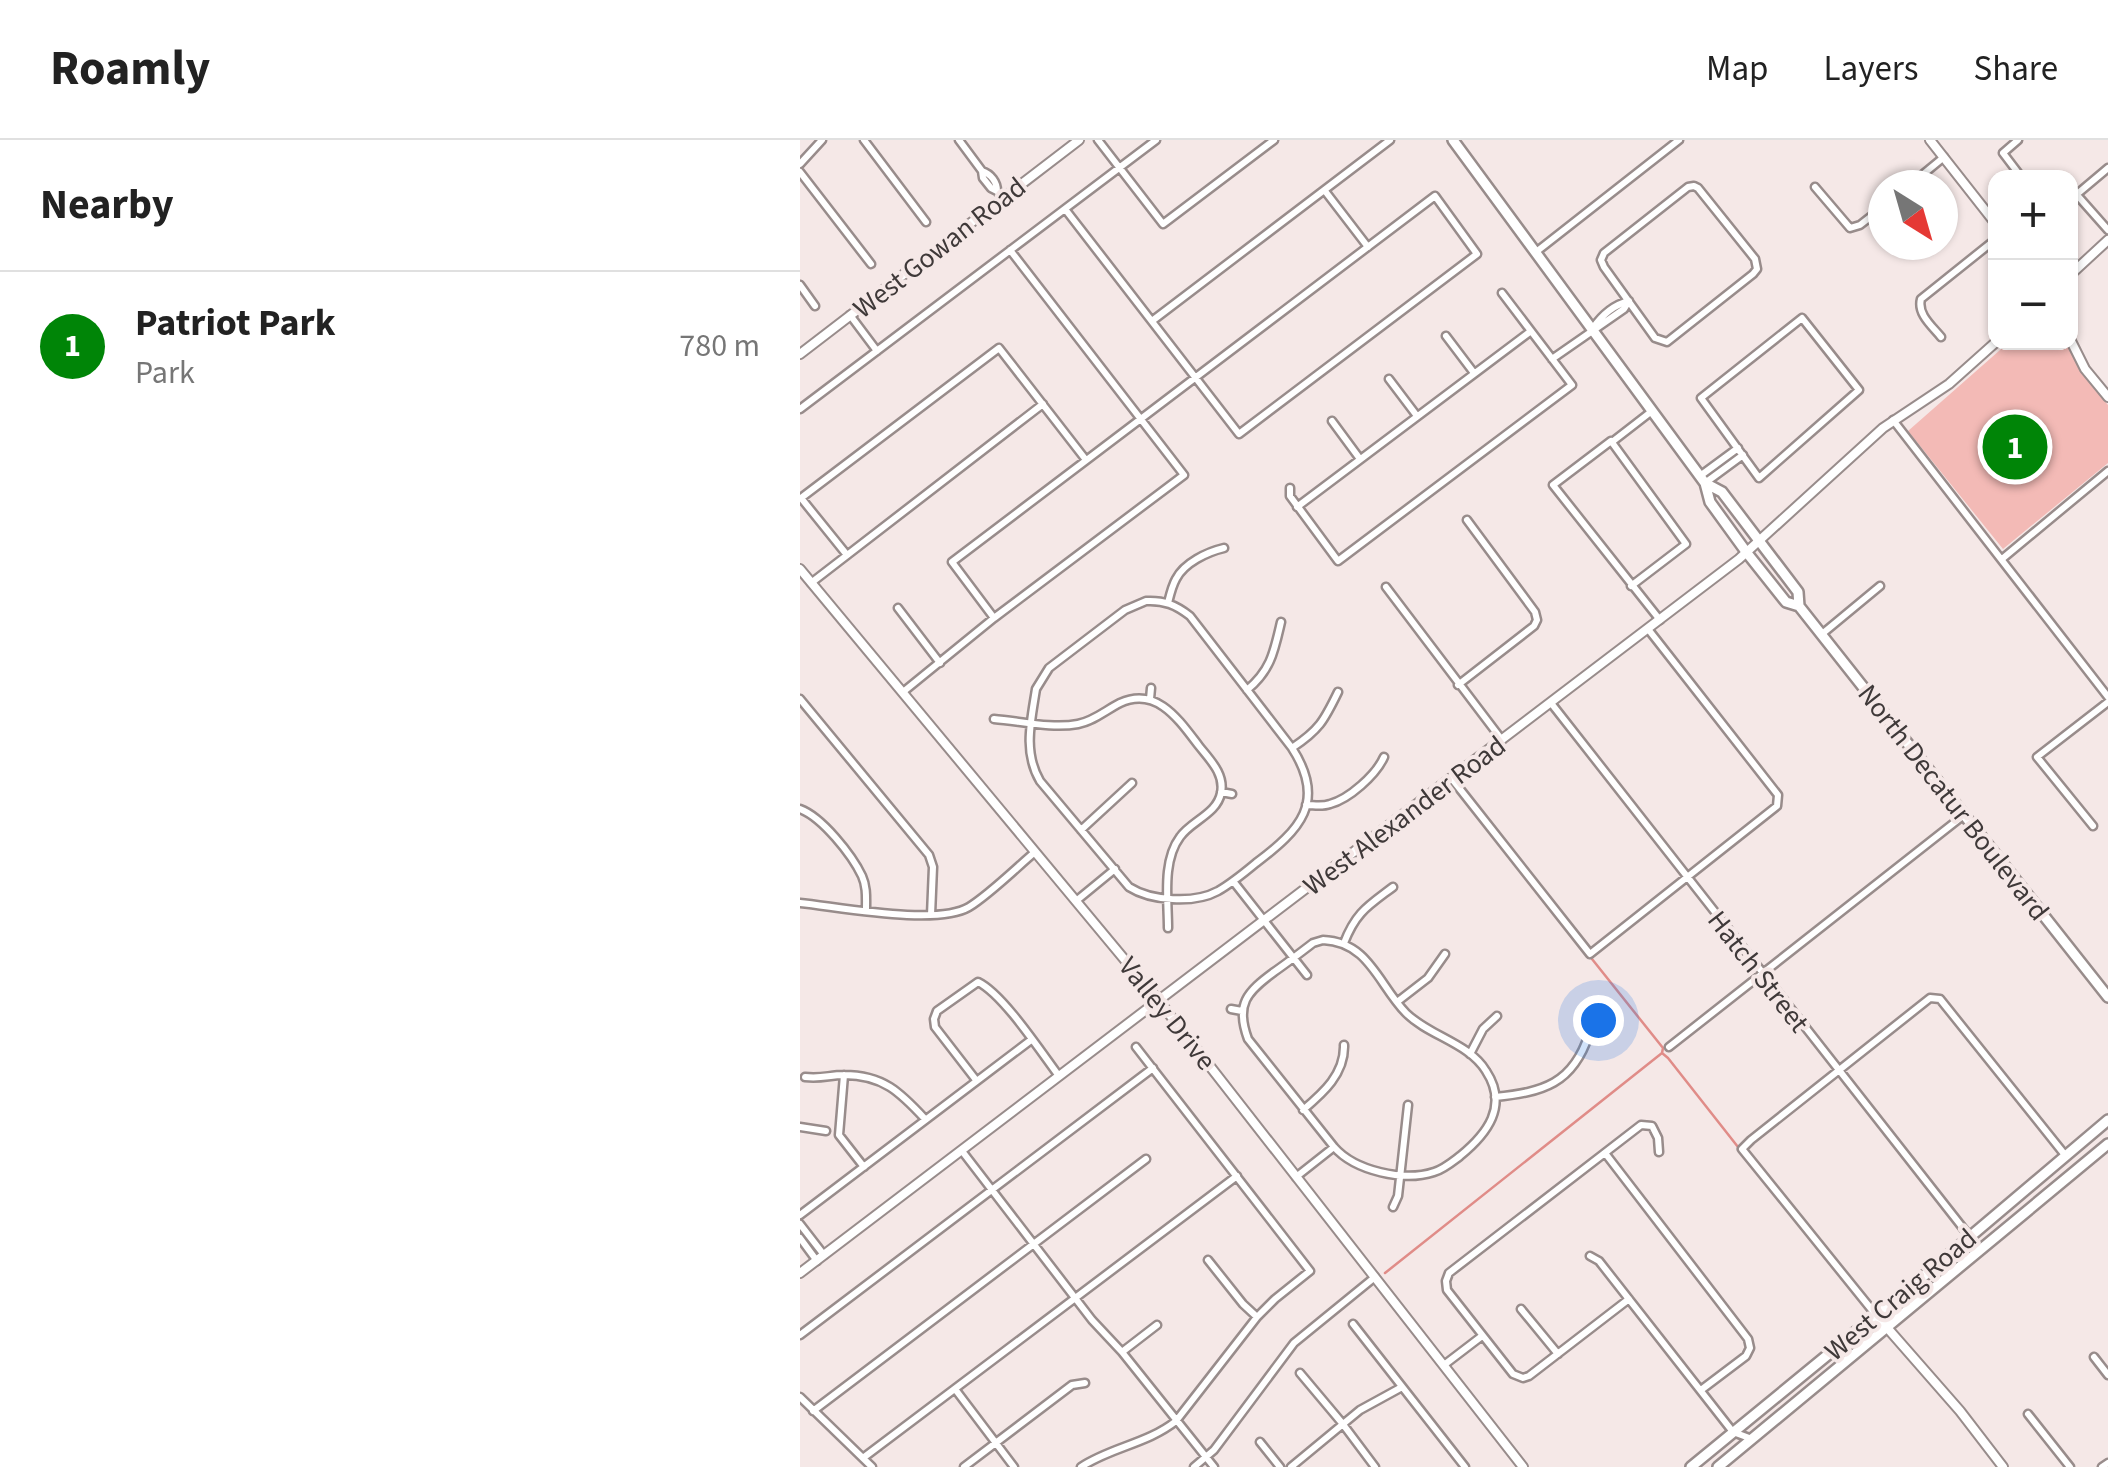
<!DOCTYPE html>
<html lang="en">
<head>
<meta charset="utf-8">
<style>
	:root { --surface:#fff; --page:#f2f2f2; --text:#222; --muted:#767676; --line:#e0e0e0; --accent:#008507 }
	body { margin:0; font-family:"Source Sans 3",sans-serif; background:var(--page); color:var(--text) }
	.controls { position:absolute; right:30px; top:30px; display:grid; overflow:hidden; border-radius:20px; box-shadow:0 2px 8px #0004 }
	.controls button { width:90px; height:90px; display:grid; place-items:center; padding:0; border:0; border-bottom:2px solid var(--line); background:var(--surface); color:var(--text); font:50px sans-serif }
	.compass { position:absolute; left:1068px; top:30px; width:90px; height:90px; border-radius:50%; background:var(--surface); box-shadow:0 2px 8px #0004; rotate:143deg }
	.you { position:absolute; left:798px; top:880px; width:35px; height:35px; margin:-25px; border:8px solid #fff; border-radius:50%; background:#1a73e8; box-shadow:0 0 0 15px #1a73e833 }
	.badge { display:grid; place-items:center; width:65px; height:65px; border-radius:50%; background:var(--accent); color:#fff; font-size:32px; font-weight:700 }
	.pin { position:absolute; translate:-50% -50%; border:5px solid #fff; box-shadow:0 2px 10px #0006 }
	.list { margin:0; padding:0; list-style:none }
	h2 { display:flex; justify-content:space-between; align-items:center; height:130px; margin:0; padding:0 40px; font-size:42px }
	h2 small { font-size:32px; font-weight:400; color:var(--muted) }
	.list li { display:grid; grid-template-columns:65px 1fr auto; gap:30px; align-items:center; box-sizing:border-box; height:150px; padding:0 40px; border-top:2px solid var(--line) }
	.list b { display:block; font-size:38px; white-space:nowrap }
	.list p { margin:0; font-size:32px; white-space:nowrap; color:var(--muted) }
	.list em { font-size:32px; font-style:normal; color:var(--muted) }
	.map { position:relative; flex:none; width:1308px; height:1327px; overflow:hidden }
	header { display:flex; align-items:center; gap:60px; box-sizing:border-box; height:140px; padding:0 50px; background:var(--surface); border-bottom:2px solid var(--line) }
	header strong { font-size:48px }
	nav { display:flex; gap:55px; margin-inline-start:auto; font-size:35px }
	main { display:flex }
	aside { flex:1; background:var(--surface) }
	.map>svg:first-child { display:block }
</style>
</head>
<body>
<header>
<strong>Roamly</strong>
<nav><a>Map</a><a>Layers</a><a>Share</a></nav>
</header>
<main>
<aside>
<h2>Nearby<small></small></h2>
<ul class="list">
<li><span class="badge">1</span><div><b>Patriot Park</b><p>Park</p></div><em>780 m</em></li>
</ul>
</aside>
<div class="map">
<svg width="1308" height="1327" viewBox="0 0 1308 1327">
	<rect width="100%" height="100%" fill="#f5e8e7"/>
	<path fill="#f3bab6" d="M1208,203H1266L1282,233L1308,265V323L1203,409L1108,291Z"/>
	<g fill="none" stroke-linecap="round" stroke-linejoin="round">
		<path stroke="#e08c88" stroke-width="2.5" d="M792,819L863,908L862,913L868,918L938,1007
			M585,1133L862,913"/>
		<g stroke="#988c8b" stroke-width="11">
			<path id="minor" d="M64,0L126,82
				M159,0L182,31L183,38L191,48L197,51L202,58
				M298,0L363,84L474,0
				M1218,0L1203,13L1222,38
				M0,24L22,0
				M182,31C191,34 197,42 197,51
				M0,32L71,124
				M1110,45L1144,17
				M894,46L898,48L955,119L957,129L953,134L867,202L855,198L804,127L801,120L804,113L888,47Z
				M1015,47L1050,88L1060,85L1083,67
				M525,51L568,107
				M1277,55L1308,90
				M1270,60L1308,28
				M736,112L879,0
				M0,145L15,166
				M50,175L77,211
				M1002,178L1059,250L959,338L901,258Z
				M352,181L590,0
				M793,188C802,175 813,165 829,161
				M646,196L674,233
				M1141,197C1132,186 1117,174 1121,159L1196,99
				M752,219L824,169L829,161
				M589,239L617,276
				M0,269L356,0
				M1093,280L1308,557
				M532,281L560,319
				M812,302L852,271
				M900,336L938,308
				M905,343L943,315
				M490,348V356L538,421L772,245L702,153
				M1,358L199,208L286,320
				M1,358L47,415
				M497,367L731,191
				M1202,419L1308,331
				M11,443L243,264
				M831,446L886,404L811,301L753,345L860,480
				M586,447L702,600
				M346,461C364,460 376,465 390,476L492,608C527,662 500,690 456,723C444,733 432,743 418,751C394,764 351,761 329,747L240,641C223,612 231,581 236,549L249,528L325,470Z
				M368,463C370,455 372,446 376,439C384,423 407,412 424,408
				M98,468L140,523
				M194,478L152,422C313,300 474,178 635,56L677,114L439,294L265,69
				M1022,494L1080,446
				M658,545L734,486L737,480L735,472L667,380
				M447,550C471,530 474,512 481,482
				M103,552L194,478L384,335L210,110
				M0,559L129,715L133,727L131,775
				M350,559L351,548
				M751,563L1170,1097
				M194,579C220,581 252,589 278,584C294,581 306,570 320,563C357,546 379,580 399,606C410,620 425,634 421,653C417,674 391,681 380,697C362,721 368,760 368,788
				M492,608C519,590 524,581 538,552
				M652,639L790,814L977,666L978,655L848,489
				M421,652L432,654
				M506,665C514,665 522,667 530,664C549,659 576,635 584,617
				M0,669C22,677 52,715 62,736C67,747 66,758 66,770
				M1293,686L1237,617L1308,562
				M281,690L332,643
				M433,741L507,835
				M276,761L315,729
				M0,763C40,767 137,786 169,767C190,754 216,728 235,712
				M523,800C569,802 578,844 606,873C629,896 669,903 686,931C709,966 687,994 660,1016C652,1022 644,1029 634,1032C604,1042 555,1031 534,1007L448,899C435,864 447,852 474,832C487,823 500,813 513,803Z
				M544,803C556,772 568,766 593,747
				M597,862L628,838L645,814
				M431,869L442,871
				M869,907L1164,675
				M670,914L683,889L697,876
				M44,935L39,995L64,1027
				M5,937C22,939 29,935 44,935C83,935 100,952 125,979
				M176,940L135,887L134,879L137,871L178,842C203,854 241,912 259,936
				M695,957C743,952 773,944 789,894
				M503,970C523,953 545,934 544,905
				M0,987L26,991
				M162,1011L292,1180L322,1212L414,1327
				M805,1013L948,1199L950,1208L946,1216L901,1250
				M496,1037L534,1007
				M593,1067L598,1056L608,965
				M0,1075L231,900
				M0,1084L24,1115
				M0,1098L17,1121
				M790,1116L799,1121L933,1292L952,1299
				M408,1120L443,1164L457,1177
				M829,1159L729,1236L723,1238L713,1234L647,1150L646,1141L649,1133L841,985L852,986L858,998L859,1012
				M721,1169L758,1214
				M1076,1175L942,1009L951,1000L1130,858L1140,859L1265,1015
				M553,1184L665,1327
				M0,1195L353,928
				M322,1212L357,1185
				M1294,1217L1308,1235
				M644,1225L682,1196
				M500,1233L542,1283L575,1327
				M155,1249L214,1327
				M0,1257L72,1327
				M13,1271L346,1019
				M1228,1274L1270,1327
				M460,1302L480,1327
				M63,1318L437,1036
				M164,1327L272,1245L285,1243
				M281,1327C311,1307 347,1304 376,1281L457,1177L475,1159L510,1131L336,907
				M394,1327L414,1310L494,1203L575,1137
				M491,1327L560,1270L602,1247
				M1302,1327L1308,1323"/>
		</g>
		<g stroke="#988c8b" stroke-width="12">
			<path id="tertiary" d="M1130,0L1196,84
				M1270,199L1285,229L1308,257
				M0,214L279,0
				M0,429L359,861L723,1327
				M1076,1175L1160,1271L1203,1327"/>
		</g>
		<g stroke="#988c8b" stroke-width="12">
			<path id="secondary" d="M1270,135L1308,100
				M0,1133L939,419L1083,288L1149,244L1196,202"/>
		</g>
		<g stroke="#988c8b" stroke-width="14">
			<path id="primary" d="M653,0L905,343L910,362L947,413L986,462L999,466L1308,857
				M905,343L922,352L998,452L999,466
				M891,1327L1119,1140L1308,980
				M918,1327L1308,1004"/>
		</g>
		<use href="#minor" stroke="#fff" stroke-width="6"/>
		<use href="#tertiary" stroke="#fff" stroke-width="8"/>
		<use href="#secondary" stroke="#fff" stroke-width="8"/>
		<use href="#primary" stroke="#fff" stroke-width="9"/>
	</g>
	<g text-anchor="middle" stroke-width="8" stroke-linejoin="round" paint-order="stroke">
		<g font-size="28" fill="#3f3939" stroke="#f5e8e7">
			<text transform="translate(139 107) rotate(-38)" y="10">West Gowan Road</text>
			<text transform="translate(1154 662) rotate(52)" y="10">North Decatur Boulevard</text>
			<text transform="translate(604 675) rotate(-37)" y="10">West Alexander Road</text>
			<text transform="translate(959 831) rotate(52)" y="10">Hatch Street</text>
			<text transform="translate(368 873) rotate(51)" y="10">Valley Drive</text>
			<text transform="translate(1100 1154) rotate(-40)" y="10">West Craig Road</text>
		</g>
	</g>
</svg>
<div class="controls">
<button>+</button>
<button>−</button>
</div>
<svg class="compass" viewBox="-18 -18 36 36"><path d="M0-13l5 13h-10z" fill="#e53935"/><path d="M0 13l5-13h-10z" fill="#767676"/></svg>
<div class="you"></div>
<div class="pin badge" style="left:1215px;top:307px">1</div>
</div>
</main>
</body>
</html>
